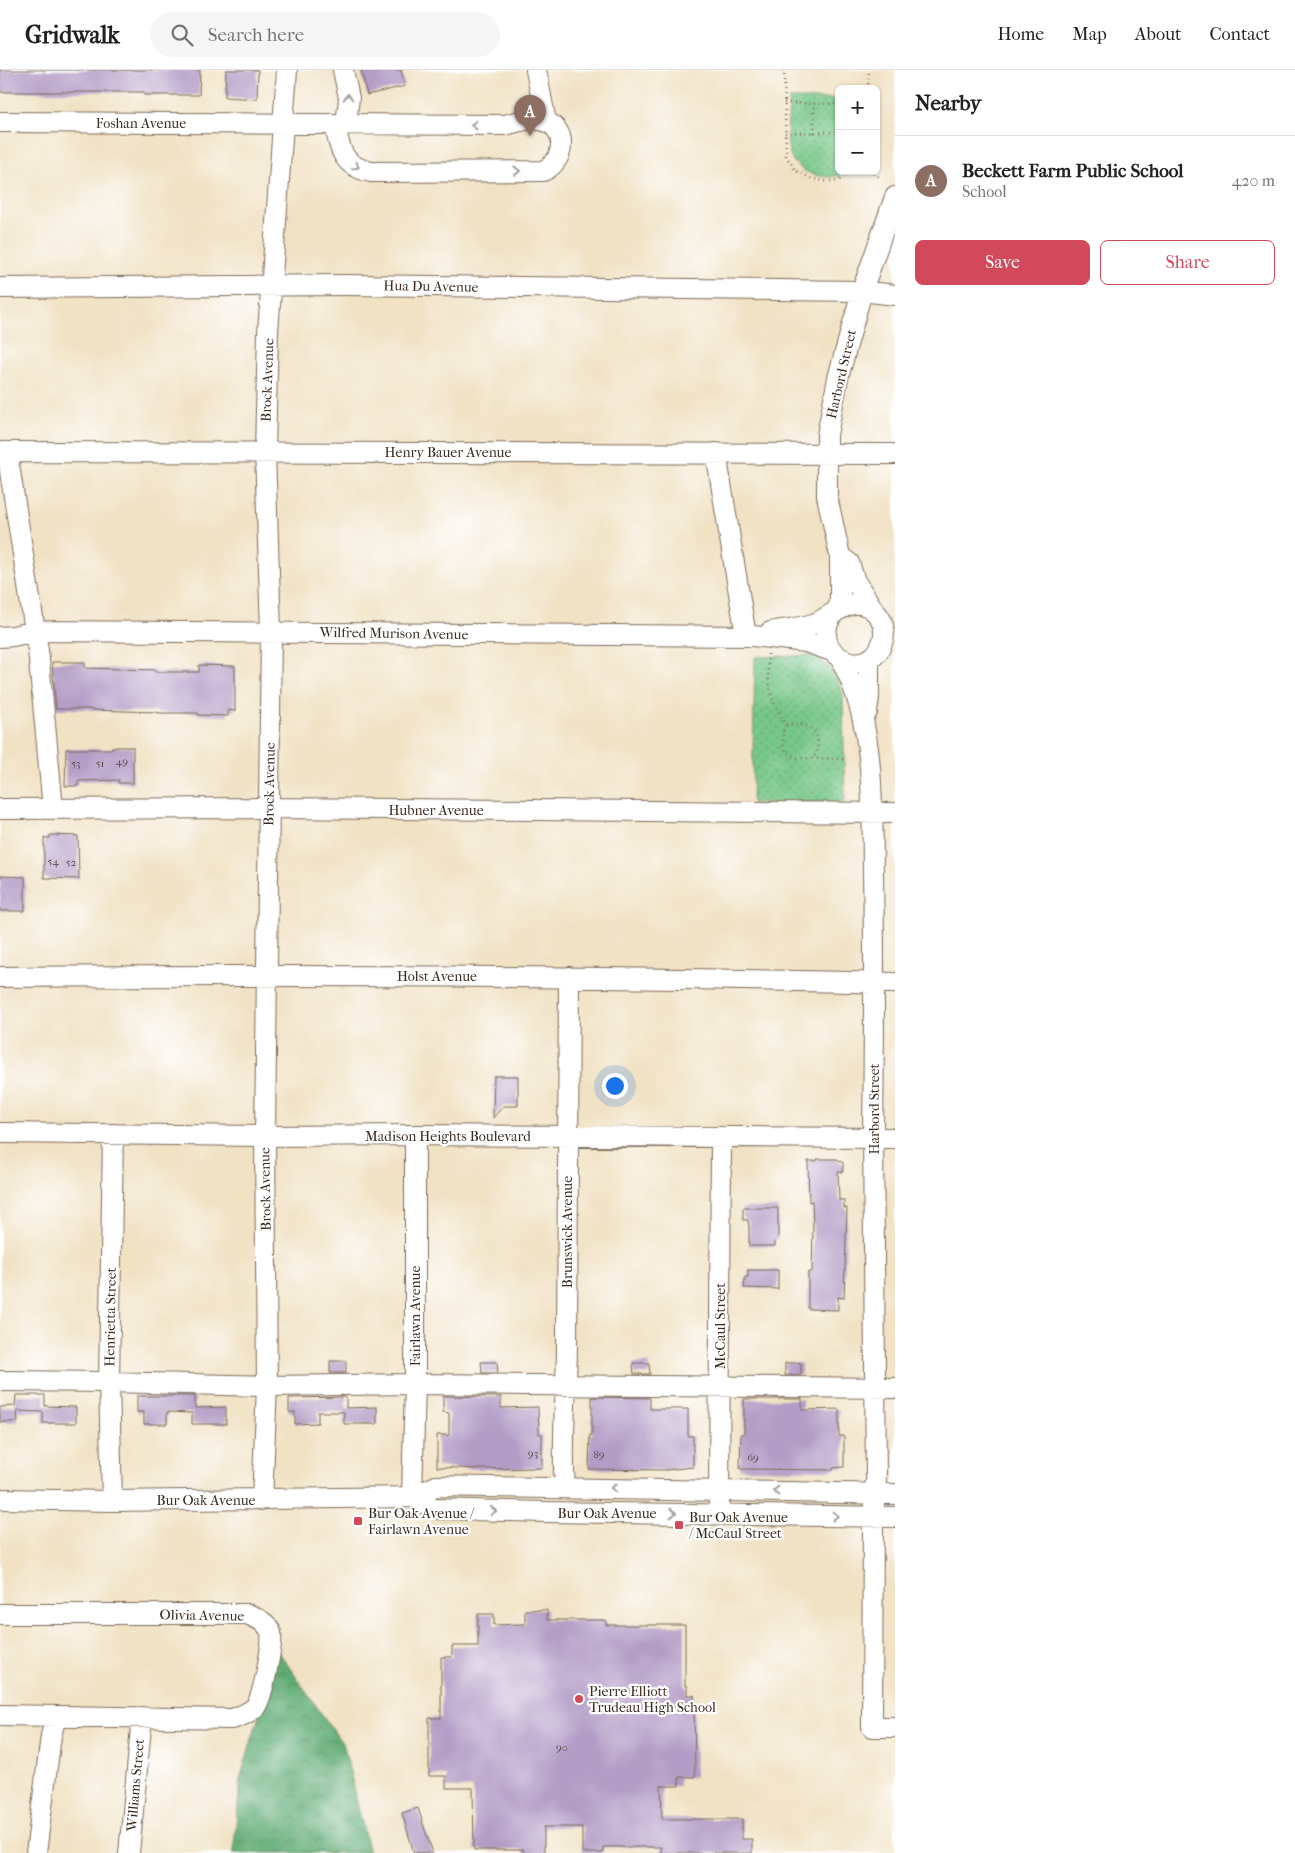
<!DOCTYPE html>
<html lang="en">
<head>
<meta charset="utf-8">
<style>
	:root { --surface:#fff; --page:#f6f6f6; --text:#202124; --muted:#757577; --line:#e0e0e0; --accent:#d1495b }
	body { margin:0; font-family:"IM FELL French Canon",serif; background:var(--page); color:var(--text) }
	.controls { position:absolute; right:15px; top:15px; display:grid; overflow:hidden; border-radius:8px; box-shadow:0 1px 4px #0004 }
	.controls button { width:45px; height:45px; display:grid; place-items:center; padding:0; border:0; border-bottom:1px solid var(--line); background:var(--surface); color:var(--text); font:25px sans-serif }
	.you { position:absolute; left:614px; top:1015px; width:18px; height:18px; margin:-12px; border:4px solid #fff; border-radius:50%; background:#1a73e8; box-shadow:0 0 0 8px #1a73e833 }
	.badge { display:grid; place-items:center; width:32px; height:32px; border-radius:50%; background:var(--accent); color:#fff; font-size:16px; font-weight:700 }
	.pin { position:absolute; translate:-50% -41px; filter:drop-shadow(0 1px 2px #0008) }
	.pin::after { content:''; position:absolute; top:26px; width:18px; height:15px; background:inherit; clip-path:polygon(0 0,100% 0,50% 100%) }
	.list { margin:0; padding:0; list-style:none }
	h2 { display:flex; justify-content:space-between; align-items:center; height:65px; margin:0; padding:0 20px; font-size:21px }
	h2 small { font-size:16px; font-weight:400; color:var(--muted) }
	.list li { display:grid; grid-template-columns:32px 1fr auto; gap:15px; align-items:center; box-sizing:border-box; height:90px; padding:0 20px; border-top:1px solid var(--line) }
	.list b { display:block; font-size:19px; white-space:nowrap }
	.list p { margin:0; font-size:16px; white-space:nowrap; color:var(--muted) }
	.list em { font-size:16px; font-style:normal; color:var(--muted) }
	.actions { display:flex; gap:10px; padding:15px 20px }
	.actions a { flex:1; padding:11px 0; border:1px solid var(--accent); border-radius:8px; text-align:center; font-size:18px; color:var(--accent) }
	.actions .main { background:var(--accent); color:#fff }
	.icon { flex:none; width:28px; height:28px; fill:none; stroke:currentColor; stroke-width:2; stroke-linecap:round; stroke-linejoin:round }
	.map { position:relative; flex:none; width:895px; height:1783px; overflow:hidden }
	header { display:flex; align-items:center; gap:30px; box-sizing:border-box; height:70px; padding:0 25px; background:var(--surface); border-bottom:1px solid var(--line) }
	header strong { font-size:24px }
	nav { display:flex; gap:28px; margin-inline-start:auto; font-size:18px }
	.search { width:350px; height:45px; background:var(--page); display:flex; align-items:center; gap:12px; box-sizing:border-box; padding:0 18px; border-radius:28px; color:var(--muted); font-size:19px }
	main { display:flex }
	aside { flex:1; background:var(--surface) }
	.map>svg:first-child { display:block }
</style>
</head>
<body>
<header>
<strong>Gridwalk</strong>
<div class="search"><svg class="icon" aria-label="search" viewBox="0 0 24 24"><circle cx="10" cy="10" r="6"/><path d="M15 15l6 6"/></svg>Search here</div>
<nav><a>Home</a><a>Map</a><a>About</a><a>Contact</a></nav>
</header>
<main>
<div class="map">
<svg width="895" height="1783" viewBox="0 0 895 1783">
	<defs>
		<pattern id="forest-crowns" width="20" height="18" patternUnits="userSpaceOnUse" patternTransform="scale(1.25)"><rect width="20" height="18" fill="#61ac74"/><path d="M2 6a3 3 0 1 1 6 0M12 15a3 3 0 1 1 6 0" fill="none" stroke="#518c5f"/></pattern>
		<pattern id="park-dots" width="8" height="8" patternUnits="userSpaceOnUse" patternTransform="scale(1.25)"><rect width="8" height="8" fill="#77c788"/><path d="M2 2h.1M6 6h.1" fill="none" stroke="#63a26f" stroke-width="1.8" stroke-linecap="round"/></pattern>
	</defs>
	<rect width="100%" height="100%" fill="#fff"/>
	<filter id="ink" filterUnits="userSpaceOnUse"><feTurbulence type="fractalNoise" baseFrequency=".02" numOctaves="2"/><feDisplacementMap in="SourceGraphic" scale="10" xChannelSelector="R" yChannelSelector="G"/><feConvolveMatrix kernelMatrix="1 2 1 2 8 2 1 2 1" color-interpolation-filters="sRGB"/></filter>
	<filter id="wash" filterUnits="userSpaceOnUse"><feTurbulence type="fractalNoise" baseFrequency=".0096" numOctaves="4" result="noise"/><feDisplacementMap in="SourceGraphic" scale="20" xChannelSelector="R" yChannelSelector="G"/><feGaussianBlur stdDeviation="1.12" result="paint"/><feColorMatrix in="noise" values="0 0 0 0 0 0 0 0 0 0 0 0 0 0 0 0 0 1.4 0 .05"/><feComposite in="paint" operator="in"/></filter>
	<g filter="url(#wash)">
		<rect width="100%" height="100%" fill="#f1e2c4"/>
		<path fill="url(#forest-crowns)" stroke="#4e6b49" d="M278,1581L344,1676L369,1783H233L241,1706Z"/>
		<path fill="url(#park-dots)" stroke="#597853" d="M789,29H839V101H847C844,103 840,106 837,106C820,110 796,101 790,85C785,74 789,42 789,29Z
			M814,585C830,597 838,606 843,625L845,732L752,733L755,587Z"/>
		<g id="blocks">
			<path fill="#b39cc6" d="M0,0H200L199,25H144V22H0Z
				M226,0H258L257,29L225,27Z
				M361,0H401L405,16L367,25Z
				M52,592H85V598L155,600V602H199V595L235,596V641L228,640V646L198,645V643H158V642L90,640V639H56Z
				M112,677H133V713H118L119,710L78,711V716H65L66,679H112Z
				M50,765L78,766L79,809L44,808V768H50Z
				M0,806L25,807V841H0Z
				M494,1006H518V1036H503L493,1048Z
				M817,1089H837L843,1093V1102H838L839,1130H844V1138H847L844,1228L838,1227V1240L808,1239V1202H812L813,1158L812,1131L809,1132L808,1091H817Z
				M743,1138H778V1168L775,1171V1176H749V1157L748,1150H743Z
				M748,1200H778V1219L744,1218L745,1207H748Z
				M330,1291H346V1303H330Z
				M481,1292H497L498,1303H482Z
				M633,1293H649L650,1304H634Z
				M785,1293H801V1305H785Z
				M16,1325H45V1336L76,1337V1353H43V1342L17,1341L18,1352H0V1337L15,1336Z
				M137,1326H195V1338L226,1337V1354H192V1343L167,1342V1354H144V1342H137Z
				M443,1326L501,1327V1338L538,1337L539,1364H542V1398L479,1399L437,1397V1365H449V1343L443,1342Z
				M346,1327V1338L377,1337V1354H344V1342H318V1353L295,1354V1342H289V1328Z
				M592,1327L650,1328V1339H688V1366H693V1397L666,1400L589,1399L590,1365H592Z
				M744,1329H802V1340L839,1339V1366H844V1397L833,1398V1400L740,1399L741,1364H744Z
				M525,1540H547V1550H606V1555H685V1616H687V1625H694L695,1707H679V1716H661L662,1749H742V1769H752V1783H661V1777H603V1783H582V1757H544V1783H523V1780H474L473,1718H446V1706H429V1648H441V1587H452V1576H478V1544H494V1555L525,1554Z
				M418,1738L424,1757L433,1783H414L402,1743Z"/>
		</g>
	</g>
	<g filter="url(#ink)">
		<use href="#blocks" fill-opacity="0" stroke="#7b6a58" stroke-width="1"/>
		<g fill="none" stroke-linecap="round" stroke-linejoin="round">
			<g stroke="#7b6a58" stroke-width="22">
				<path id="minor" d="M343,0L349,28L346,55
					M536,0L546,52
					M0,52L505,55C517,52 531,47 544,51C569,59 565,92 543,101L371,102C342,96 340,80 335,55
					M0,218L346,215L862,221L895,225
					M0,382L895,384
					M7,382L38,580L53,739
					M716,383L746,566
					M841,487L849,493L855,511L875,542
					M838,539L840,527V486L827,426V365L838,308L862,221L895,127
					M770,562C785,559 802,558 816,553C835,544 857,520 877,544C884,552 886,563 882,573C868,614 804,583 834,543
					M0,567L13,566L35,561L753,566L806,572L832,581
					M840,588C876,653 872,732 873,804C875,891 874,978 873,1066C873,1181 876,1296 876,1411L873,1446L872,1657H895
					M867,642L869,627V589
					M0,739L269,738L895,743
					M0,907C298,905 597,906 895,913
					M0,1063L265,1066L415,1065L895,1068
					M0,1311L109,1312L267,1316L415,1314L895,1318
					M565,1417C561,1371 567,1321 567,1274C567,1151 568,1029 569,907
					M412,1427L435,1439L545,1442L895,1447
					M412,1427L415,1314V1065
					M0,1429L112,1431L412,1427L436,1416L895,1424
					M262,1430L267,1316L265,1066L271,562L265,381L268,262L287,0
					M112,1431L109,1312L113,1064
					M719,1433L721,1068
					M0,1544H247C256,1548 268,1552 271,1563C273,1574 263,1626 256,1636C250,1643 241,1646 232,1649L0,1645
					M36,1783L51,1666L56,1646
					M129,1783L142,1647"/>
			</g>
			<path stroke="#7b6a58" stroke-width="2.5" stroke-dasharray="1 4" stroke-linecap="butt" d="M784,0L786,86L796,101L813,109L824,111H838L854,101
				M868,19L869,0
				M784,33L839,34
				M838,34L839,51
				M785,63L839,62
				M814,63V34
				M869,101L881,108
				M768,584C767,613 770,630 786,654C780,669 781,685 798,688L847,689
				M786,654C792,655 800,654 806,656C821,661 820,678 813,689"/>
			<use href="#minor" stroke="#fff" stroke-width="20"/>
		</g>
		<defs><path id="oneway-chevron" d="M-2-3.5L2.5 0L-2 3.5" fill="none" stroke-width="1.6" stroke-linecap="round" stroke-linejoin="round" transform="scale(1.25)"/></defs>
		<g stroke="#a79f9a">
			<use href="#oneway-chevron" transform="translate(348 27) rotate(-91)"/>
			<use href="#oneway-chevron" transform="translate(474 55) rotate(-180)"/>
			<use href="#oneway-chevron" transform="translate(356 96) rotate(29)"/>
			<use href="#oneway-chevron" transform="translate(517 101)"/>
			<use href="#oneway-chevron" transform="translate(614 1418) rotate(-179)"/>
			<use href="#oneway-chevron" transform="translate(776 1421) rotate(-179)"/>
			<use href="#oneway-chevron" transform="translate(493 1441) rotate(2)"/>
			<use href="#oneway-chevron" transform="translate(673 1443)"/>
			<use href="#oneway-chevron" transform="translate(835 1446) rotate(1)"/>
		</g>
	</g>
	<g fill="#d1495b" stroke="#fff" stroke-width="2">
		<rect x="353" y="1446" width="10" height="10" rx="2.5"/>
		<rect x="674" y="1450" width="10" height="10" rx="2.5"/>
		<circle cx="579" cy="1629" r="5"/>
	</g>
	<g text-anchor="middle" stroke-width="4.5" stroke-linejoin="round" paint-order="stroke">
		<g font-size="11" fill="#594648">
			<text x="122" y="695">49</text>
			<text x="76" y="697">53</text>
			<text x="100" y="697">51</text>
			<text x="53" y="795">54</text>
			<text x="71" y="796">52</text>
			<text x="533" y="1387">93</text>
			<text x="599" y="1388">89</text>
			<text x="753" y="1391">69</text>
			<text x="562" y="1681">90</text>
		</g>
		<g font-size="14" fill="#3b2a1e" stroke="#fff">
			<text x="141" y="58">Foshan Avenue</text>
			<text transform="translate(431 216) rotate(1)" y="5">Hua Du Avenue</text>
			<text transform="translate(841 304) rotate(-77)" y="5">Harbord Street</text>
			<text transform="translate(267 310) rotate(-88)" y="5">Brock Avenue</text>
			<text x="448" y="387">Henry Bauer Avenue</text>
			<text transform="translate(394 563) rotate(1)" y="5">Wilfred Murison Avenue</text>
			<text transform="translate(269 714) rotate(-89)" y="5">Brock Avenue</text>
			<text x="436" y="745">Hubner Avenue</text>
			<text x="437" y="911">Holst Avenue</text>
			<text transform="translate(874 1039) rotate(-90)" y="5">Harbord Street</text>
			<text x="448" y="1071">Madison Heights Boulevard</text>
			<text transform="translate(265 1119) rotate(-91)" y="5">Brock Avenue</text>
			<text transform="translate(567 1162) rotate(-90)" y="5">Brunswick Avenue</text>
			<text transform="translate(415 1246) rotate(-90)" y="5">Fairlawn Avenue</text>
			<text transform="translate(110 1247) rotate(-89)" y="5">Henrietta Street</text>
			<text transform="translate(720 1256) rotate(-90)" y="5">McCaul Street</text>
			<text x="206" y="1435">Bur Oak Avenue</text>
			<text x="607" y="1448">Bur Oak Avenue</text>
			<text transform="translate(202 1545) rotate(1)" y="5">Olivia Avenue</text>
			<text transform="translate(135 1715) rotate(-85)" y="5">Williams Street</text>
		</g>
		<g font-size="14" fill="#3b2a1e" stroke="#fff" text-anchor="start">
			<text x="368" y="1448">Bur Oak Avenue /<tspan x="368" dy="16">Fairlawn Avenue</tspan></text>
			<text x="689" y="1452">Bur Oak Avenue<tspan x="689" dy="16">/ McCaul Street</tspan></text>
			<text x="589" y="1626">Pierre Elliott<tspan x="589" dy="16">Trudeau High School</tspan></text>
		</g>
	</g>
</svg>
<div class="controls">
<button>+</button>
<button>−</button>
</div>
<div class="you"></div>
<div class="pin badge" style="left:530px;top:66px;background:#8d6e63">A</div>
</div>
<aside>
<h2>Nearby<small></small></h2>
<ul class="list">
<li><span class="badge" style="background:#8d6e63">A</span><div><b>Beckett Farm Public School</b><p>School</p></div><em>420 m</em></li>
</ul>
<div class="actions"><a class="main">Save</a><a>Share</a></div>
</aside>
</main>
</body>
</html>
